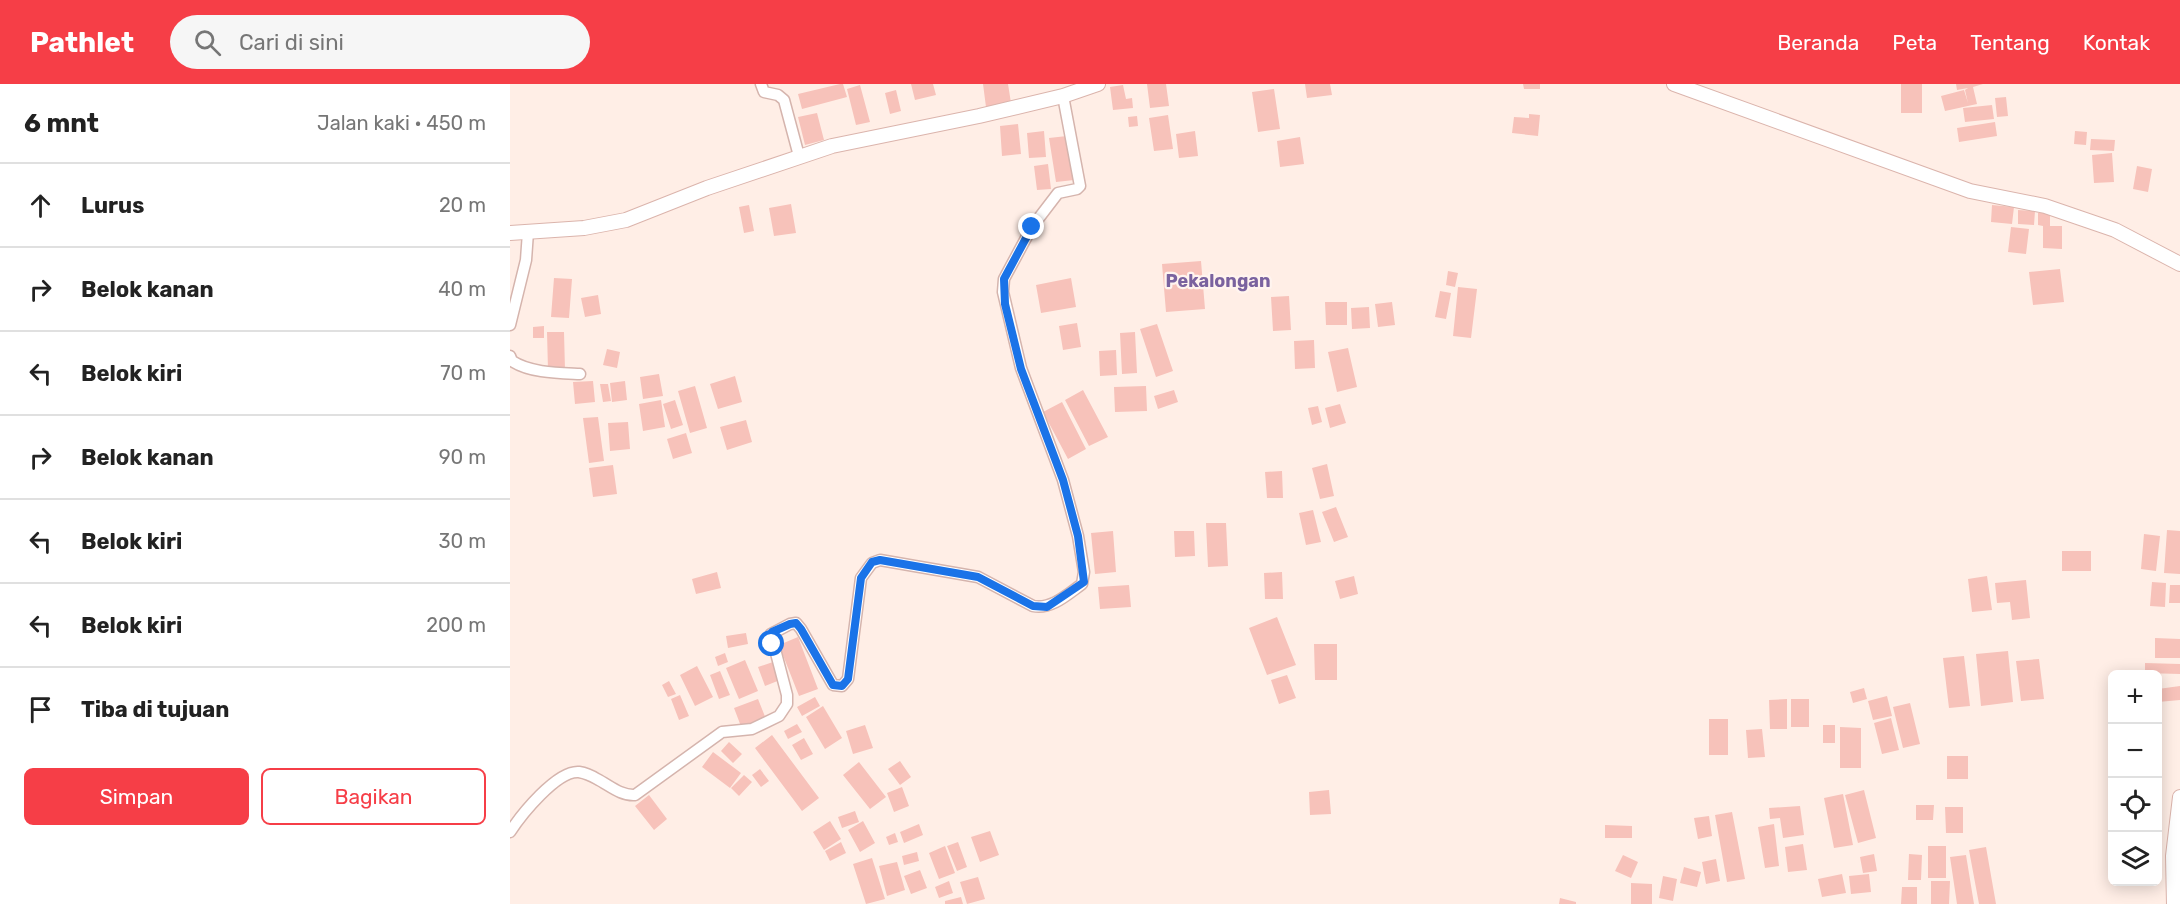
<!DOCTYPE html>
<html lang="id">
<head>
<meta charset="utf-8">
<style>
	:root { --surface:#fff; --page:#f6f6f6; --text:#222; --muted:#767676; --line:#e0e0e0; --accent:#f63e47 }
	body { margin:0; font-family:Rubik,sans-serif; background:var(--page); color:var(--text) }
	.controls { position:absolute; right:18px; bottom:18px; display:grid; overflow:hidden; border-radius:9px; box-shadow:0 3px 15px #0003 }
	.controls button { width:54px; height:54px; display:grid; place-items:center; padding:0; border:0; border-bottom:2px solid var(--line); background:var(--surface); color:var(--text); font:30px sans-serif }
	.stop { position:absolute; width:18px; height:18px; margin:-14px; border:4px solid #1a73e8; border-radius:50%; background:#fff }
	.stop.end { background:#1a73e8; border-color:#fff; box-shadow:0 2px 6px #0008 }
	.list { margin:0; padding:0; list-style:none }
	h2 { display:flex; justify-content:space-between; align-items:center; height:78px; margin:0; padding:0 24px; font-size:26px }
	h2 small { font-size:20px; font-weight:400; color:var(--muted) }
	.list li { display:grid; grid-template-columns:39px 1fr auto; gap:18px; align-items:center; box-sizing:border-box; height:84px; padding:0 24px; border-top:2px solid var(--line) }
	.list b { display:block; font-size:22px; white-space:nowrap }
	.list em { font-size:20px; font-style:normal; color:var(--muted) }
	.actions { display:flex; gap:12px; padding:18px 24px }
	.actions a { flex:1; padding:14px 0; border:2px solid var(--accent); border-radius:9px; text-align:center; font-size:21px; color:var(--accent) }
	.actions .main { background:var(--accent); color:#fff }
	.icon { flex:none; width:33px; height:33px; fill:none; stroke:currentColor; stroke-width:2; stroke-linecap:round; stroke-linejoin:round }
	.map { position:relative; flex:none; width:1670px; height:820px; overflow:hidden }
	header { display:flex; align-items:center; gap:36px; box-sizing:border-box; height:84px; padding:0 30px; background:var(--accent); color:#fff }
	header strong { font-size:28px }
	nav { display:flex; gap:33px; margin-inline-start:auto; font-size:21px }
	.search { width:420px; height:54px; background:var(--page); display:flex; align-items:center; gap:15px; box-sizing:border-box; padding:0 21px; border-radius:33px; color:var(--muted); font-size:22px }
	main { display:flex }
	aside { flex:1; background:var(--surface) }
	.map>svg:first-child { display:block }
</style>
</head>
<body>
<header>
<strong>Pathlet</strong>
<div class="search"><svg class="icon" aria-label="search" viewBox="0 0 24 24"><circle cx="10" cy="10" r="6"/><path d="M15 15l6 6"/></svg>Cari di sini</div>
<nav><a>Beranda</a><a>Peta</a><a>Tentang</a><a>Kontak</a></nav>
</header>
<main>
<aside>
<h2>6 mnt<small>Jalan kaki · 450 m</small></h2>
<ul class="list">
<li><svg class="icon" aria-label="ahead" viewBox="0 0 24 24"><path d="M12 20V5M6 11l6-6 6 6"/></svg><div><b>Lurus</b></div><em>20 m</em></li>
<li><svg class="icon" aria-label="right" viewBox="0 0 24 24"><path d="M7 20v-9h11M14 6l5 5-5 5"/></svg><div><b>Belok kanan</b></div><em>40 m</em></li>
<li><svg class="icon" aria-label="left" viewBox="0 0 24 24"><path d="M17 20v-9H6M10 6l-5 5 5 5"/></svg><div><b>Belok kiri</b></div><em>70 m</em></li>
<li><svg class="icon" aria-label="right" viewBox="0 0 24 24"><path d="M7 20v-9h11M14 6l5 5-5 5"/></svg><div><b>Belok kanan</b></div><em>90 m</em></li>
<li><svg class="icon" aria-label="left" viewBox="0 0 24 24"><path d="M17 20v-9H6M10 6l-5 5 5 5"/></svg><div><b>Belok kiri</b></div><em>30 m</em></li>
<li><svg class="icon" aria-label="left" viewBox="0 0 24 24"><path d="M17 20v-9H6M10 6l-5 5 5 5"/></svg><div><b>Belok kiri</b></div><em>200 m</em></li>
<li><svg class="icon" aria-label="arrive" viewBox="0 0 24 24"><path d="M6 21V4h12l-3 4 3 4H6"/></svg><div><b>Tiba di tujuan</b></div></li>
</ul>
<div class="actions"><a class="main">Simpan</a><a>Bagikan</a></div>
</aside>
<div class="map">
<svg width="1670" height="820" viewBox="0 0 1670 820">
	<rect width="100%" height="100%" fill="#ffeee6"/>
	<path fill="#f7c2ba" d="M330,0H333L337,13L292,25L288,10Z
		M401,0H423L426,11L405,16Z
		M473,0H498L501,19L476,23Z
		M637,0H656L659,22L640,24Z
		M795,0H820L822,11L797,14Z
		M1013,0H1030V5H1014Z
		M1391,0H1412V29H1391Z
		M1446,0H1473L1463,3L1467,20L1435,27L1431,12L1454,6L1458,19L1455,6L1458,4L1447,6Z
		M350,1L360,38L346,41L337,5Z
		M613,1L616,15L622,14L623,24L603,26L600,3Z
		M764,5L770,45L748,48L742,8Z
		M386,6L391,27L380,30L375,9Z
		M1496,13L1498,32L1487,33L1485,14Z
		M1482,21L1484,35L1455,38L1453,24Z
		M307,29L314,56L295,61L288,33Z
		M1019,30L1030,31L1028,52L1002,49L1004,33L1019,34Z
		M658,31L663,65L644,67L639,34Z
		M627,32L628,42L619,43L618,33Z
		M1485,38L1487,52L1449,58L1447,44Z
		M508,40L511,70L492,72L490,42Z
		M534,47L536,73L519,74L517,49Z
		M685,47L688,72L669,74L666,50Z
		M1565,47L1577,48L1576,61L1564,60Z
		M557,52L564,96L546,98L539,54Z
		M790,53L794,80L770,83L767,57Z
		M1581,55L1605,56L1604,67L1580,66Z
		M1602,69L1604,98L1584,99L1582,71Z
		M538,80L541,105L527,106L524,82Z
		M1627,82L1642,85L1638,108L1623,105Z
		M281,120L286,149L264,152L259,124Z
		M239,121L244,147L234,149L229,123Z
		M1482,121L1504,123L1502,140L1481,138Z
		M1508,126L1525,127L1524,141L1508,140Z
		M1528,129H1540V142H1552V165L1533,164V142L1528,141Z
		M1501,143L1519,145L1516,170L1498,168Z
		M691,177L695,225L656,228L652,180Z
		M1550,185L1554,218L1523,221L1519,188Z
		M938,187L948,189L945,203L936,201Z
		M44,194L62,195L59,234L41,233Z
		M561,194L566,223L531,229L526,201Z
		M948,203L967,205L961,254L943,252Z
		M930,207L941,209L936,235L925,233Z
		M88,211L91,230L75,233L71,214Z
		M779,212L781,246L763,247L761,213Z
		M815,218H837V241H816Z
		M882,218L885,241L868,243L865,220Z
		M859,223L860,244L842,245L841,224Z
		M567,239L571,263L553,266L549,242Z
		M647,240L663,287L646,293L630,245Z
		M34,242V254H23V243Z
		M37,248H54L55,286H38Z
		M625,248L627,289L612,290L610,249Z
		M804,256L805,284L785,285L784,257Z
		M838,264L847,303L827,308L818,268Z
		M97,265L110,268L107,284L93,281Z
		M606,266L607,291L590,292L589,267Z
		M149,290L153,312L133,315L130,293Z
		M225,292L232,318L208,325L200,300Z
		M83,297L85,318L65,320L63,298Z
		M115,297L117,316L102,318L100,299Z
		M90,300H98L101,317L93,318Z
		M185,302L197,344L180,349L168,307Z
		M636,302L637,327L605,328L604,303Z
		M573,306L598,353L579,362L555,316Z
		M664,306L668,318L648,325L644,312Z
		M151,316L155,343L133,347L129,320Z
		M165,316L173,341L161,345L153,320Z
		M552,318L576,365L558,375L533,328Z
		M830,320L836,339L820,344L815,324Z
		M808,322L812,338L802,341L798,324Z
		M88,333L94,377L79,379L73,334Z
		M236,336L242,358L217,366L210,343Z
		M118,338L120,365L100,367L98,339Z
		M176,349L182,369L163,375L157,355Z
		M817,380L824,412L810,415L802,384Z
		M103,381L107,410L83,413L79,384Z
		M772,387L773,414H757L755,388Z
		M826,423L838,453L824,458L812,428Z
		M803,426L811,458L796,461L789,429Z
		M696,439H716L718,482L698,483Z
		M1657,446L1670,447V490L1654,489Z
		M603,447L606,488L585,490L581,449Z
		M664,447H684L685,472L665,473Z
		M1634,450L1650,452L1646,487L1631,485Z
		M1552,467H1581V487H1552Z
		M207,488L211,504L186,510L182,495Z
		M772,488L773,515H755L754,489Z
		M844,492L848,510L830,515L825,497Z
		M1477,492L1482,526L1462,528L1458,495Z
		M1516,496L1520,534L1502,536L1500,518L1487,519L1485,499Z
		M1642,498L1656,499L1655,523L1640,522Z
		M619,501L621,523L590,525L588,503Z
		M1660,501H1670V519H1659Z
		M767,533L786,581L757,591L739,544Z
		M236,549L238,560L218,564L216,552Z
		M288,553L308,605L289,612L269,561Z
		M1645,554L1670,555V574H1645Z
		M804,560H827V596H805Z
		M1498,567L1503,618L1471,622L1466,570Z
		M215,569L218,578L208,582L205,573Z
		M1454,572L1460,622L1439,624L1433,574Z
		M1529,575L1534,615L1511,617L1506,577Z
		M235,576L248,607L229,615L216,584Z
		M263,578L270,596L255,602L248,583Z
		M1635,579L1670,580V590L1635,589Z
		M187,582L203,613L185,622L170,591Z
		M210,587L220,611L209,615L200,591Z
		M777,591L786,614L769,620L761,596Z
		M159,597L166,610L158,613L152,601Z
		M1670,602V616L1648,618V605Z
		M1354,604L1357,615L1343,619L1340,608Z
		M170,611L179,632L169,636L161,615Z
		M1377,612L1382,632L1363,636L1358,617Z
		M305,613L310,622L292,632L287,623Z
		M248,615L256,635L232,645L224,624Z
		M1277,615V645H1260L1259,616Z
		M1281,615H1299V643H1281Z
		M1400,619L1410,660L1393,664L1383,623Z
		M313,622L332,654L315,665L296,633Z
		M1381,634L1389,666L1372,670L1364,639Z
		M1199,635H1218V671H1199Z
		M287,640L292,648L278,655L274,647Z
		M355,641L363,664L343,670L336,647Z
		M1313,641H1325V659H1313Z
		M1330,643L1351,644V684H1330Z
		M1252,645L1255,673L1238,674L1236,646Z
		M262,651L309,714L292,727L245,664Z
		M294,654L303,670L291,676L282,661Z
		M219,658L232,670L223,679L211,667Z
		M203,668L231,689L220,704L192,683Z
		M1437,672H1458V695H1437Z
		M390,677L401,693L390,701L378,685Z
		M349,678L376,713L360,725L333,691Z
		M250,685L259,697L251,703L242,691Z
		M234,691L242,698L229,712L221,704Z
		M392,703L399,722L384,728L377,709Z
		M819,706L821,730L800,731L799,708Z
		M1354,706L1366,754L1348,759L1335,711Z
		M1333,710L1343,761L1324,764L1314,714Z
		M139,711L157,735L144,746L125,722Z
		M1406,721H1424L1423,736H1406Z
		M1290,722L1294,751L1273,754L1270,734L1260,735L1259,724Z
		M1435,723H1453V749H1436Z
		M345,727L349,738L332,744L328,733Z
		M1222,728L1235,795L1217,798L1205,731Z
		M1199,732L1202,752L1188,755L1184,734Z
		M320,737L331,755L314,766L303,748Z
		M353,737L365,759L350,768L338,746Z
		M409,740L413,751L394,759L390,748Z
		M1264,740L1269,782L1255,784L1248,743Z
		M1095,741L1122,742V754H1095Z
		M480,747L489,771L470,778L461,753Z
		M385,749L388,758L379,761L376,753Z
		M331,758L336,769L320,777L315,767Z
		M448,758L457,783L447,787L437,762Z
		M1293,760L1297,786L1278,788L1275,763Z
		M435,762L445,789L429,795L419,769Z
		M1418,762H1436V794H1418Z
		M1476,763L1486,820H1469L1459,766Z
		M407,768L409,777L394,781L392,772Z
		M1364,770L1367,787L1353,789L1350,773Z
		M1399,770L1412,771L1411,796H1398Z
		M1113,771L1128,778L1121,794L1105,787Z
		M1456,771L1464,820H1447L1440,773Z
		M362,774L375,815L356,820L343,780Z
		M1206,775L1210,797L1196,800L1192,778Z
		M387,778L395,806L377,812L369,782Z
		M1174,783L1191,788L1187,803L1170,799Z
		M410,786L417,804L401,810L394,792Z
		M1332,790L1336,809L1312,813L1308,795Z
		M1359,790L1361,808L1341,810L1339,792Z
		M1153,792L1167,795L1163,817L1149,814Z
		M468,793L475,815L457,820L450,798Z
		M439,797L443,809L429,814L425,803Z
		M1421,797H1440L1439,820H1421Z
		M1121,799L1142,800V820H1121Z
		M1392,803H1407V820H1391Z
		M451,813L453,820H435V817Z
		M1050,814L1066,818V820H1049Z"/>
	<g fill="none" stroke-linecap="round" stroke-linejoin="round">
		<g stroke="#d5b4ad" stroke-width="13">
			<path id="street" d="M251,0L254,8L268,11L274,16L289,72
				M0,241L16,176L18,148
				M0,272L2,277C20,289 49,289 70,290
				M0,748C11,731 47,686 69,688C75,689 82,692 87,695C99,701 111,712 125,711L212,648L242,645L269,632L277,620V611L261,550L280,540L286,539L291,545L323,601L332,602L338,595L351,494L362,479L370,476L468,493L523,522C541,526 558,510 572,500L574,488L568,452L553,396L511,284L493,208L494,195L522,143L548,109L567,105L570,102L553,12"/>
		</g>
		<g stroke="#dbb4ac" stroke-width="16">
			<path id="secondary" d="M1164,0L1460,107L1535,122L1605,146L1670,180
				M0,149L74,144L116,136L197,104L322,62L469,32L553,12L588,0
				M1664,820L1663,772L1670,713"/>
		</g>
		<use href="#street" stroke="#fff" stroke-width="10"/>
		<use href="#secondary" stroke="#fff" stroke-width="14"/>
	</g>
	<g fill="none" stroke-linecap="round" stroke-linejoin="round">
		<path stroke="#1a73e8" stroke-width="8" d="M262,560L261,553L262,548L280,540L286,539L291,545L323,601L332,602L338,595L351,494L362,478L370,476L468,493L523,522L537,523L574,498L568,452L553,396L511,285L495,220L494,195L522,143"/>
	</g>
	<g text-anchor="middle" stroke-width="4.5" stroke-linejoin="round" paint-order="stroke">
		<g font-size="18" font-weight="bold" fill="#7a629f" stroke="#fff4ef">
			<text x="708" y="203">Pekalongan</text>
		</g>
	</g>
</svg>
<div class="controls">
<button>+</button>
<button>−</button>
<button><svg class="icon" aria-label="locate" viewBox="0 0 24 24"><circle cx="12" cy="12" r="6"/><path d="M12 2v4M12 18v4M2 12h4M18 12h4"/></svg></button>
<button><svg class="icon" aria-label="layers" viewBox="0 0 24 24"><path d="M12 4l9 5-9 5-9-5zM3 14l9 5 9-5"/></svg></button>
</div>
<div class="stop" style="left:262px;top:560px"></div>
<div class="stop end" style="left:522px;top:143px"></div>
</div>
</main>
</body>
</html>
